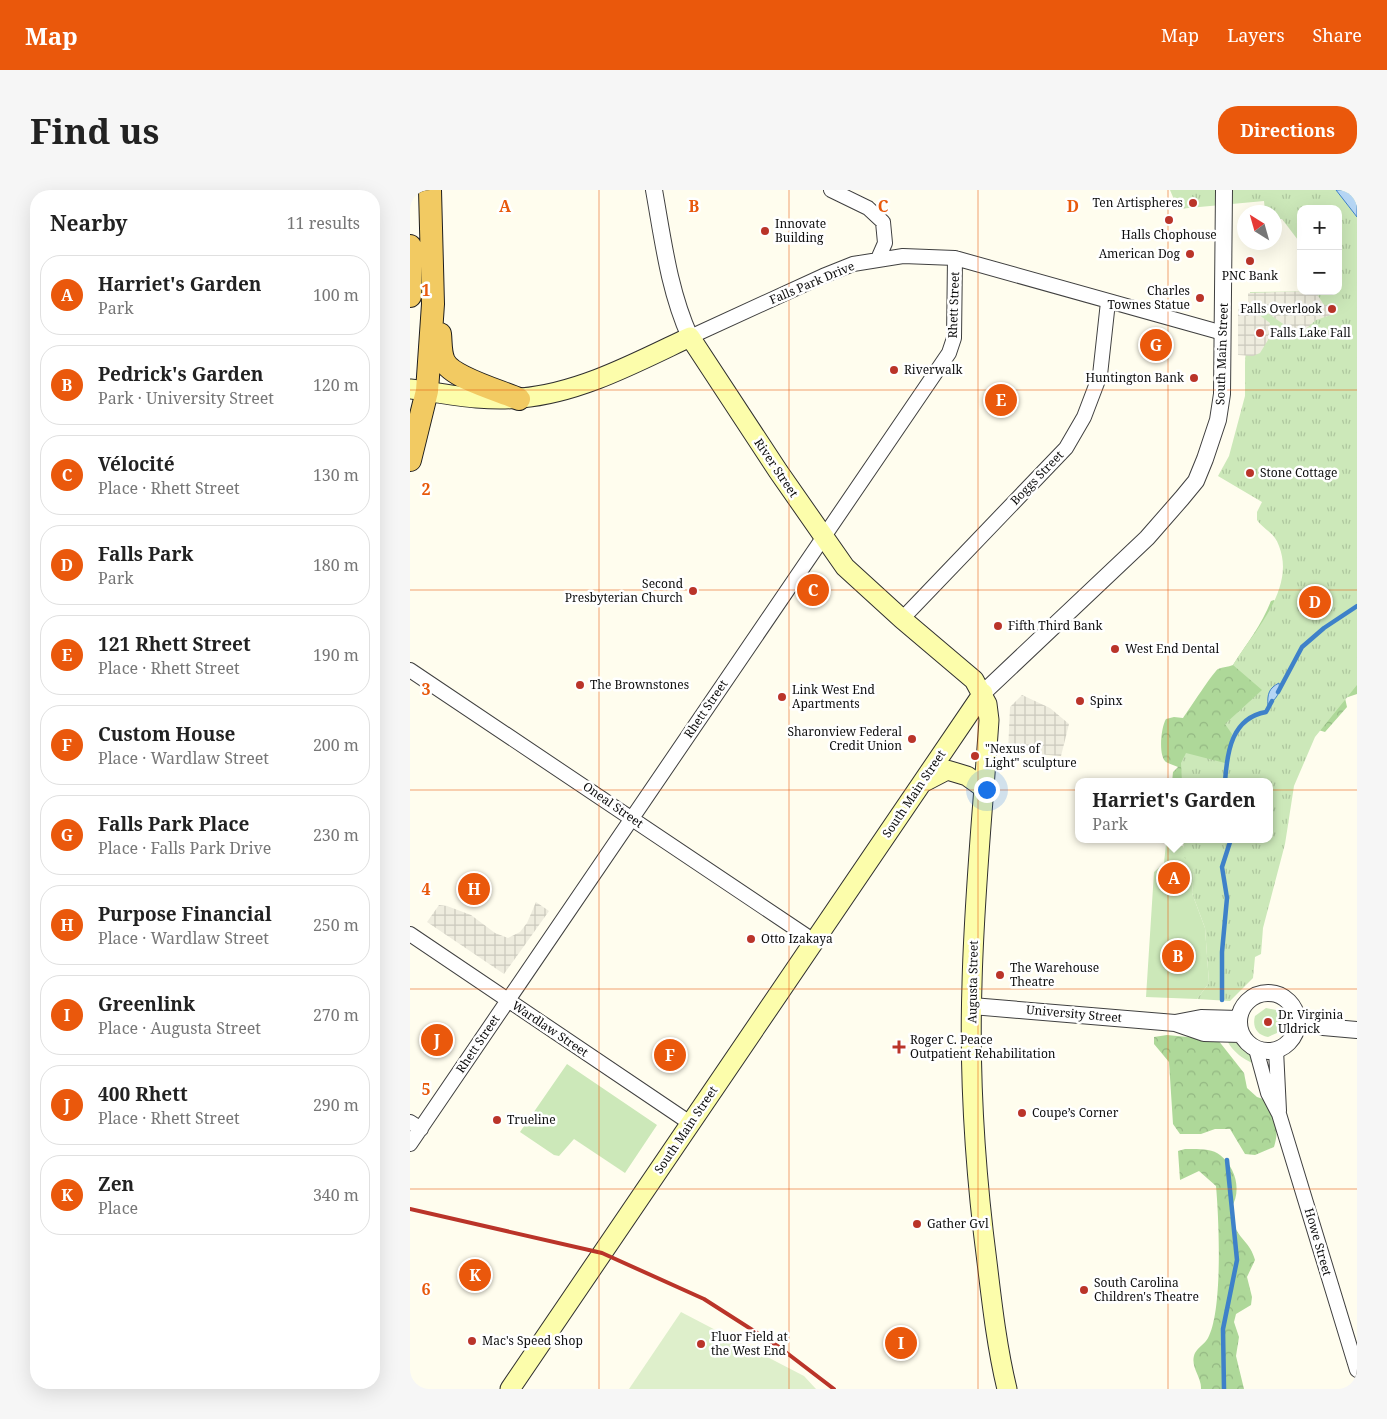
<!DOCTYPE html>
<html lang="en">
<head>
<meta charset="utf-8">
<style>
	:root { --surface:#fff; --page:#f6f6f6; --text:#222; --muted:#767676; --line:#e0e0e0; --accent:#ea580c }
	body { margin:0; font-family:"Noto Serif",serif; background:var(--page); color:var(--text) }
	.controls { position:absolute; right:15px; top:15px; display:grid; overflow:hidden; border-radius:10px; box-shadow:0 5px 20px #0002 }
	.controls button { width:45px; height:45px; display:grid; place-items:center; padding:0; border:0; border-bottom:1px solid var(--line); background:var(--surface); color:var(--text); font:25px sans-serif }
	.compass { position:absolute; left:827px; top:15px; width:45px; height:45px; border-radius:50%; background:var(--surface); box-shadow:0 5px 20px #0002; rotate:323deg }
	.you { position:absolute; left:576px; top:599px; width:18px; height:18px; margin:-12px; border:4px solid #fff; border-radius:50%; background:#1a73e8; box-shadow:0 0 0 8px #1a73e833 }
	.badge { display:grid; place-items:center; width:32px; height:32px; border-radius:50%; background:var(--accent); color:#fff; font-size:16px; font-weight:700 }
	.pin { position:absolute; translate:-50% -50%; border:2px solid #fff; box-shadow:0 1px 5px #0006 }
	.popup { position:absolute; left:665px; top:588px; width:198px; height:65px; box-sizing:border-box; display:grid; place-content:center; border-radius:10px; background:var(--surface); filter:drop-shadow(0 1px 4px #0005); font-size:16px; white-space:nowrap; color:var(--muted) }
	.popup b { font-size:19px; color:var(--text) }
	.popup::after { content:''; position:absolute; left:50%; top:100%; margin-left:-10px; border:10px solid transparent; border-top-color:var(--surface) }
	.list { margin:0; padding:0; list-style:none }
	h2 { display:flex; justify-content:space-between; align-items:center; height:65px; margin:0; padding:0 20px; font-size:21px }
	h2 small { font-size:16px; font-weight:400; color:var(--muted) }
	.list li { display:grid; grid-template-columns:32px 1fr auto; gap:15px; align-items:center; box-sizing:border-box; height:80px; margin:0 10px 10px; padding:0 10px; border:1px solid var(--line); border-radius:20px }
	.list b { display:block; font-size:19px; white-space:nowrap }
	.list p { margin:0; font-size:16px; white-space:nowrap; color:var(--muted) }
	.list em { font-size:16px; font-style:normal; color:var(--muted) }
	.map { position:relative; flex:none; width:947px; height:1199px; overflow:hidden; border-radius:20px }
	header { display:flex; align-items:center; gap:30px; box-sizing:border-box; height:70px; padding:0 25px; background:var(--accent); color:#fff }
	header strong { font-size:24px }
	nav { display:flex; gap:28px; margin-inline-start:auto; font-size:18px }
	.intro { display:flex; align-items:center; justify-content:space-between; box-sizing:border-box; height:120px; padding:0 30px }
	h1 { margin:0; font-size:35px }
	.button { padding:12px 22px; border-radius:20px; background:var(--accent); color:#fff; font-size:18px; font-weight:700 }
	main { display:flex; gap:30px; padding:0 30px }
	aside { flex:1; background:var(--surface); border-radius:20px; box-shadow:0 5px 20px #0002 }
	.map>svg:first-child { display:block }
</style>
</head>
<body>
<header>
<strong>Map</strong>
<nav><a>Map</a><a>Layers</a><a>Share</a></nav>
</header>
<div class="intro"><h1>Find us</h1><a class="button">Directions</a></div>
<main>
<aside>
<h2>Nearby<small>11 results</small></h2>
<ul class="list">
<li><span class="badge">A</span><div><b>Harriet's Garden</b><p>Park</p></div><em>100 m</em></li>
<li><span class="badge">B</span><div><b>Pedrick's Garden</b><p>Park · University Street</p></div><em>120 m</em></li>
<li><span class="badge">C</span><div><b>Vélocité</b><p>Place · Rhett Street</p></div><em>130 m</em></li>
<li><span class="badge">D</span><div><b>Falls Park</b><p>Park</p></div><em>180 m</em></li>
<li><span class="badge">E</span><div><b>121 Rhett Street</b><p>Place · Rhett Street</p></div><em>190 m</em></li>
<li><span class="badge">F</span><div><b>Custom House</b><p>Place · Wardlaw Street</p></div><em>200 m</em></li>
<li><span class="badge">G</span><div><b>Falls Park Place</b><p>Place · Falls Park Drive</p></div><em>230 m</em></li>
<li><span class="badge">H</span><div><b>Purpose Financial</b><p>Place · Wardlaw Street</p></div><em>250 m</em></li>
<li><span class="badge">I</span><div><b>Greenlink</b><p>Place · Augusta Street</p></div><em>270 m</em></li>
<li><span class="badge">J</span><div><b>400 Rhett</b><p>Place · Rhett Street</p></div><em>290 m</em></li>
<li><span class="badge">K</span><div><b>Zen</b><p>Place</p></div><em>340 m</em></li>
</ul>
</aside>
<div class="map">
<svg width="947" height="1199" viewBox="0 0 947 1199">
	<defs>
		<pattern id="forest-crowns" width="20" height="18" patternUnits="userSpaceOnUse" patternTransform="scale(1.25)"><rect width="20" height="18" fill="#aed899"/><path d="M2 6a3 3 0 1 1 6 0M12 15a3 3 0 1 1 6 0" fill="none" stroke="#94b883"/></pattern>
		<pattern id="park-tufts" width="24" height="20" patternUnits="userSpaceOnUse" patternTransform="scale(1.25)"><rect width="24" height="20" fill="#cce8b9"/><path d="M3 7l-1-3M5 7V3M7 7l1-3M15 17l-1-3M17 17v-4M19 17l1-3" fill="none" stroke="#aec69e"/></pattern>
		<pattern id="plaza-grid" width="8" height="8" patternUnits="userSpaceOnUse" patternTransform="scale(1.25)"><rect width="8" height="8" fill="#eeecde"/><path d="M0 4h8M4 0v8" fill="none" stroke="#cbc9bd"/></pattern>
	</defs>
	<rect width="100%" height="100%" fill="#fffdee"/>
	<path fill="#cce8b9" d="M756,654L773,656L784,680L782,703L795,738L799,793L787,809L736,807L744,682L754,673Z
		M856,818L866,820L872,830L867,843L858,847C847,845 842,837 845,826Z
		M817,849L836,857L847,874C837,873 819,859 817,849Z
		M157,874L247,935L215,983L164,949L149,966L144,965L110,942Z"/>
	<path fill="url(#forest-crowns)" d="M864,410L947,493V504L935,508L937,517L915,542L905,539L859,592H762L763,582L768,577C764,575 759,574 756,572C748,566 751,537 756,529L764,527L773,528C778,521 804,481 808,479C813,477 818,477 823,475C837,453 851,436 861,411Z
		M757,845L808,850L834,883L837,898L847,907L856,910C865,927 870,938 864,957L845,965L835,964L820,939H805L791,944H770L763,934L759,872L744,854V847Z
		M775,959C786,959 802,958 810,965C826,978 832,1001 821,1018C822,1023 822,1030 824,1035C830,1050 840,1052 845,1070L837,1087L842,1107L841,1115L826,1124L824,1132L829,1147L826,1166L834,1199H791C792,1187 779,1176 785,1163C788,1157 795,1154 798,1148C813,1121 809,1029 806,996L789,981L770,990L768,961Z"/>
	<path fill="url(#park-tufts)" d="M760,0H947V495L905,547L884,596L875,654L853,738L851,764L845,767L843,788L820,811L787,809L799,793L795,738L782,703L784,680L774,667L773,649H859V592H772L771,573L776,563L815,573L822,544L815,534L852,500L823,475C844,441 886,399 869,356C864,342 854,340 847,330V322L852,312L808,286L819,266L835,206V172L840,102L928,101V19H891V54L872,29H865L864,22H855L854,11L768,19Z"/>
	<path fill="#deefcb" d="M271,1122L394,1186L406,1199H219Z"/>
	<path fill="url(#plaza-grid)" d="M905,101L914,115L925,116L927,123L906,130L889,145L853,120L838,115V103Z
		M828,119L844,121L860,133L858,150L850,163L843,166L828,165Z
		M612,505L640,518L659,534L651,566L598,562L600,517Z
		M126,712L139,721L94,784L17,732L29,715L37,716L61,725L85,743L98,748L110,742L117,733Z"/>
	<path fill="#b5d5f4" stroke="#3e81c9" d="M926,0H947V27Z
		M869,493C871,504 866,508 858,516C857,504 859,498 869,493Z"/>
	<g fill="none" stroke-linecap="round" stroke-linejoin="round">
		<path stroke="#3e81c9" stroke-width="4.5" d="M868,502L892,457L914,438L947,416
			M815,592C817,561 822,528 856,522L862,511
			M812,810V762L817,708L812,677L821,649
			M814,1199L813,1139L827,1070L817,970"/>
		<g stroke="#404040" stroke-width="16">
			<path id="minor" d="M421,0L458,18L473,32L475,53L468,69
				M280,147L413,86L443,74L493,66L545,68L813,143
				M492,429L656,258L674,227L690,185L698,112
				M0,480L404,751
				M0,744L280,933
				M846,859L858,903L869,924L947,1180
				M866,860L869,921
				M0,932L11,939
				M0,954L539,163L544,148L545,68"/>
		</g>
		<g stroke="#404040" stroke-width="18">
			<path id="tertiary" d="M244,0C253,50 259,101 280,147
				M573,503L737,348L772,308L786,291L795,269L808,230L812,204L814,0
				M829 832a29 29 0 1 1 58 0a29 29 0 1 1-58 0Z
				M562,816L765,833L794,843L831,844
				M888,829L913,837L947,840
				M765,833L791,828L829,829"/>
		</g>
		<g stroke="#2f2f2f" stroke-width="21">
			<path id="secondary" d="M0,199C37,204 74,212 111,208C170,203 227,172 280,147L368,281L435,377L492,429L564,490L577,514L579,530C573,618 564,706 562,794C559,887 565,980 577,1072C582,1114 587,1158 597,1199
				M512,593L537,580L557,586L575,599
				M100,1199L573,503"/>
		</g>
		<g stroke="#1e1e1e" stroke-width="24">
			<path id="trunk" d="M0,56V106
				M30,144C31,152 30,163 34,171C42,188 91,201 109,209
				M0,270L17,201L23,114L20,0"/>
		</g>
		<use href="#minor" stroke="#fff" stroke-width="14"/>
		<use href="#tertiary" stroke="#fff" stroke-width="16"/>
		<use href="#secondary" stroke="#fcfdab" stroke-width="19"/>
		<use href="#trunk" stroke="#f2ca62" stroke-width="22"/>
		<path stroke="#ba3429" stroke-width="4" d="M0,1019L192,1063L294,1109L369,1157L424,1199"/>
	</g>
	<path fill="none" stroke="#e8590c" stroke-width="1" stroke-opacity="0.55" d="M189,0V1199M379,0V1199M568,0V1199M758,0V1199M0,200H947M0,400H947M0,600H947M0,799H947M0,999H947"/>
	<g fill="#ba3429" stroke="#fff" stroke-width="2">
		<circle cx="783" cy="13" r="5"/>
		<circle cx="759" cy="30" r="5"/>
		<circle cx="355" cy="41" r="5"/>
		<circle cx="780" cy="64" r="5"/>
		<circle cx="840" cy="71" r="5"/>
		<circle cx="790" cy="108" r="5"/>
		<circle cx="922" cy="119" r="5"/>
		<circle cx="850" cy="143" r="5"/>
		<circle cx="484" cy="180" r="5"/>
		<circle cx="784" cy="188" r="5"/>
		<circle cx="840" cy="283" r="5"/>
		<circle cx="283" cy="401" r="5"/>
		<circle cx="588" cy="436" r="5"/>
		<circle cx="705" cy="459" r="5"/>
		<circle cx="170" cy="495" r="5"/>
		<circle cx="372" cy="507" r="5"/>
		<circle cx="670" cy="511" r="5"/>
		<circle cx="502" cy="549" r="5"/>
		<circle cx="565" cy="566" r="5"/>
		<circle cx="341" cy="749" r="5"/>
		<circle cx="590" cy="785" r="5"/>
		<circle cx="858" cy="832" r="5"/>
		<path d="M486.5 849.5h5v5h5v5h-5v5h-5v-5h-5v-5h5z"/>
		<circle cx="612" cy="923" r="5"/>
		<circle cx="87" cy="930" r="5"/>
		<circle cx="507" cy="1034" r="5"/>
		<circle cx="674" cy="1100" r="5"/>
		<circle cx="62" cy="1151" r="5"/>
		<circle cx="291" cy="1154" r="5"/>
	</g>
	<g text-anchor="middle" stroke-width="5" stroke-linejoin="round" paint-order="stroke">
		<g font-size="12" fill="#0d0d0d" stroke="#fff" text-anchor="start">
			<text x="773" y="17" text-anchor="end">Ten Artispheres</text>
			<text x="365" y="38">Innovate<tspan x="365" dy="14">Building</tspan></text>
			<text x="759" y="49" text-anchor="middle">Halls Chophouse</text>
			<text x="770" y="68" text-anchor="end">American Dog</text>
			<text x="840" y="90" text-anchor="middle">PNC Bank</text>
			<text x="780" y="105" text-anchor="end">Charles<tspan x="780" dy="14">Townes Statue</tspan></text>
			<text x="912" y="123" text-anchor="end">Falls Overlook</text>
			<text x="860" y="147">Falls Lake Fall</text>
			<text x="494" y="184">Riverwalk</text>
			<text x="774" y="192" text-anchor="end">Huntington Bank</text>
			<text x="850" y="287">Stone Cottage</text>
			<text x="273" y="398" text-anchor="end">Second<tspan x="273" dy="14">Presbyterian Church</tspan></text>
			<text x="598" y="440">Fifth Third Bank</text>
			<text x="715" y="463">West End Dental</text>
			<text x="180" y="499">The Brownstones</text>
			<text x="382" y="504">Link West End<tspan x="382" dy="14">Apartments</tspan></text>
			<text x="680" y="515">Spinx</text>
			<text x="492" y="546" text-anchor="end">Sharonview Federal<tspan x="492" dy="14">Credit Union</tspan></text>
			<text x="575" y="563">"Nexus of<tspan x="575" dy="14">Light" sculpture</tspan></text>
			<text x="351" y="753">Otto Izakaya</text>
			<text x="600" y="782">The Warehouse<tspan x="600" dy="14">Theatre</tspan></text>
			<text x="868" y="829">Dr. Virginia<tspan x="868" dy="14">Uldrick</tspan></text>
			<text x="500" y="854">Roger C. Peace<tspan x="500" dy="14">Outpatient Rehabilitation</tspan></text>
			<text x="622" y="927">Coupe’s Corner</text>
			<text x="97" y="934">Trueline</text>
			<text x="517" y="1038">Gather Gvl</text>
			<text x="684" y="1097">South Carolina<tspan x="684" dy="14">Children's Theatre</tspan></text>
			<text x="301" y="1151">Fluor Field at<tspan x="301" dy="14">the West End</tspan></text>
			<text x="72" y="1155">Mac's Speed Shop</text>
		</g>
		<g font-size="12" fill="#0d0d0d" stroke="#fff">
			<text transform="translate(402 93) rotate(-23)" y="4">Falls Park Drive</text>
			<text transform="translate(544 115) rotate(-88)" y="4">Rhett Street</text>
			<text transform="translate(812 164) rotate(-88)" y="4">South Main Street</text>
			<text transform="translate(366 278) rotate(56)" y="4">River Street</text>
			<text transform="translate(627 288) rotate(-46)" y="4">Boggs Street</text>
			<text transform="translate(296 519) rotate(-56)" y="4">Rhett Street</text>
			<text transform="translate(504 604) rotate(-56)" y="4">South Main Street</text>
			<text transform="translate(203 615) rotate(35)" y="4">Oneal Street</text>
			<text transform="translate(563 792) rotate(-89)" y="4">Augusta Street</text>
			<text transform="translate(664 824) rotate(5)" y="4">University Street</text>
			<text transform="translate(140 839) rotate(34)" y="4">Wardlaw Street</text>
			<text transform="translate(68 854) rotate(-56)" y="4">Rhett Street</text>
			<text transform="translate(276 940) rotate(-56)" y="4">South Main Street</text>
			<text transform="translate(908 1052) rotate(74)" y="4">Howe Street</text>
		</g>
	</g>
	<g font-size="16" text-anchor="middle" font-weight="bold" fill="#e8590c" stroke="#fff" stroke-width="5" stroke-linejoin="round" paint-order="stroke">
		<text x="95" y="22">A</text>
		<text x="284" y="22">B</text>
		<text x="473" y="22">C</text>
		<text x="663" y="22">D</text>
		<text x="16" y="106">1</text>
		<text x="16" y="305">2</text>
		<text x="16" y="505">3</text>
		<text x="16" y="705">4</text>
		<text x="16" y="905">5</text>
		<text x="16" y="1105">6</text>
	</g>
</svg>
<div class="controls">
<button>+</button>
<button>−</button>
</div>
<svg class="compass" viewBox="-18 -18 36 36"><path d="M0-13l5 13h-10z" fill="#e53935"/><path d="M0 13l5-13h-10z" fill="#767676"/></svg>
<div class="you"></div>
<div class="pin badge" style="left:764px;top:688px">A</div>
<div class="popup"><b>Harriet's Garden</b>Park</div>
<div class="pin badge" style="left:768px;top:766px">B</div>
<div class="pin badge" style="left:403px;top:400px">C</div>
<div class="pin badge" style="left:905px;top:412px">D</div>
<div class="pin badge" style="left:591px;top:210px">E</div>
<div class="pin badge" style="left:260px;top:865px">F</div>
<div class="pin badge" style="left:746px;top:155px">G</div>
<div class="pin badge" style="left:64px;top:699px">H</div>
<div class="pin badge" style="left:491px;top:1153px">I</div>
<div class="pin badge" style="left:27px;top:850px">J</div>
<div class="pin badge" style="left:65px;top:1085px">K</div>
</div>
</main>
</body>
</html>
